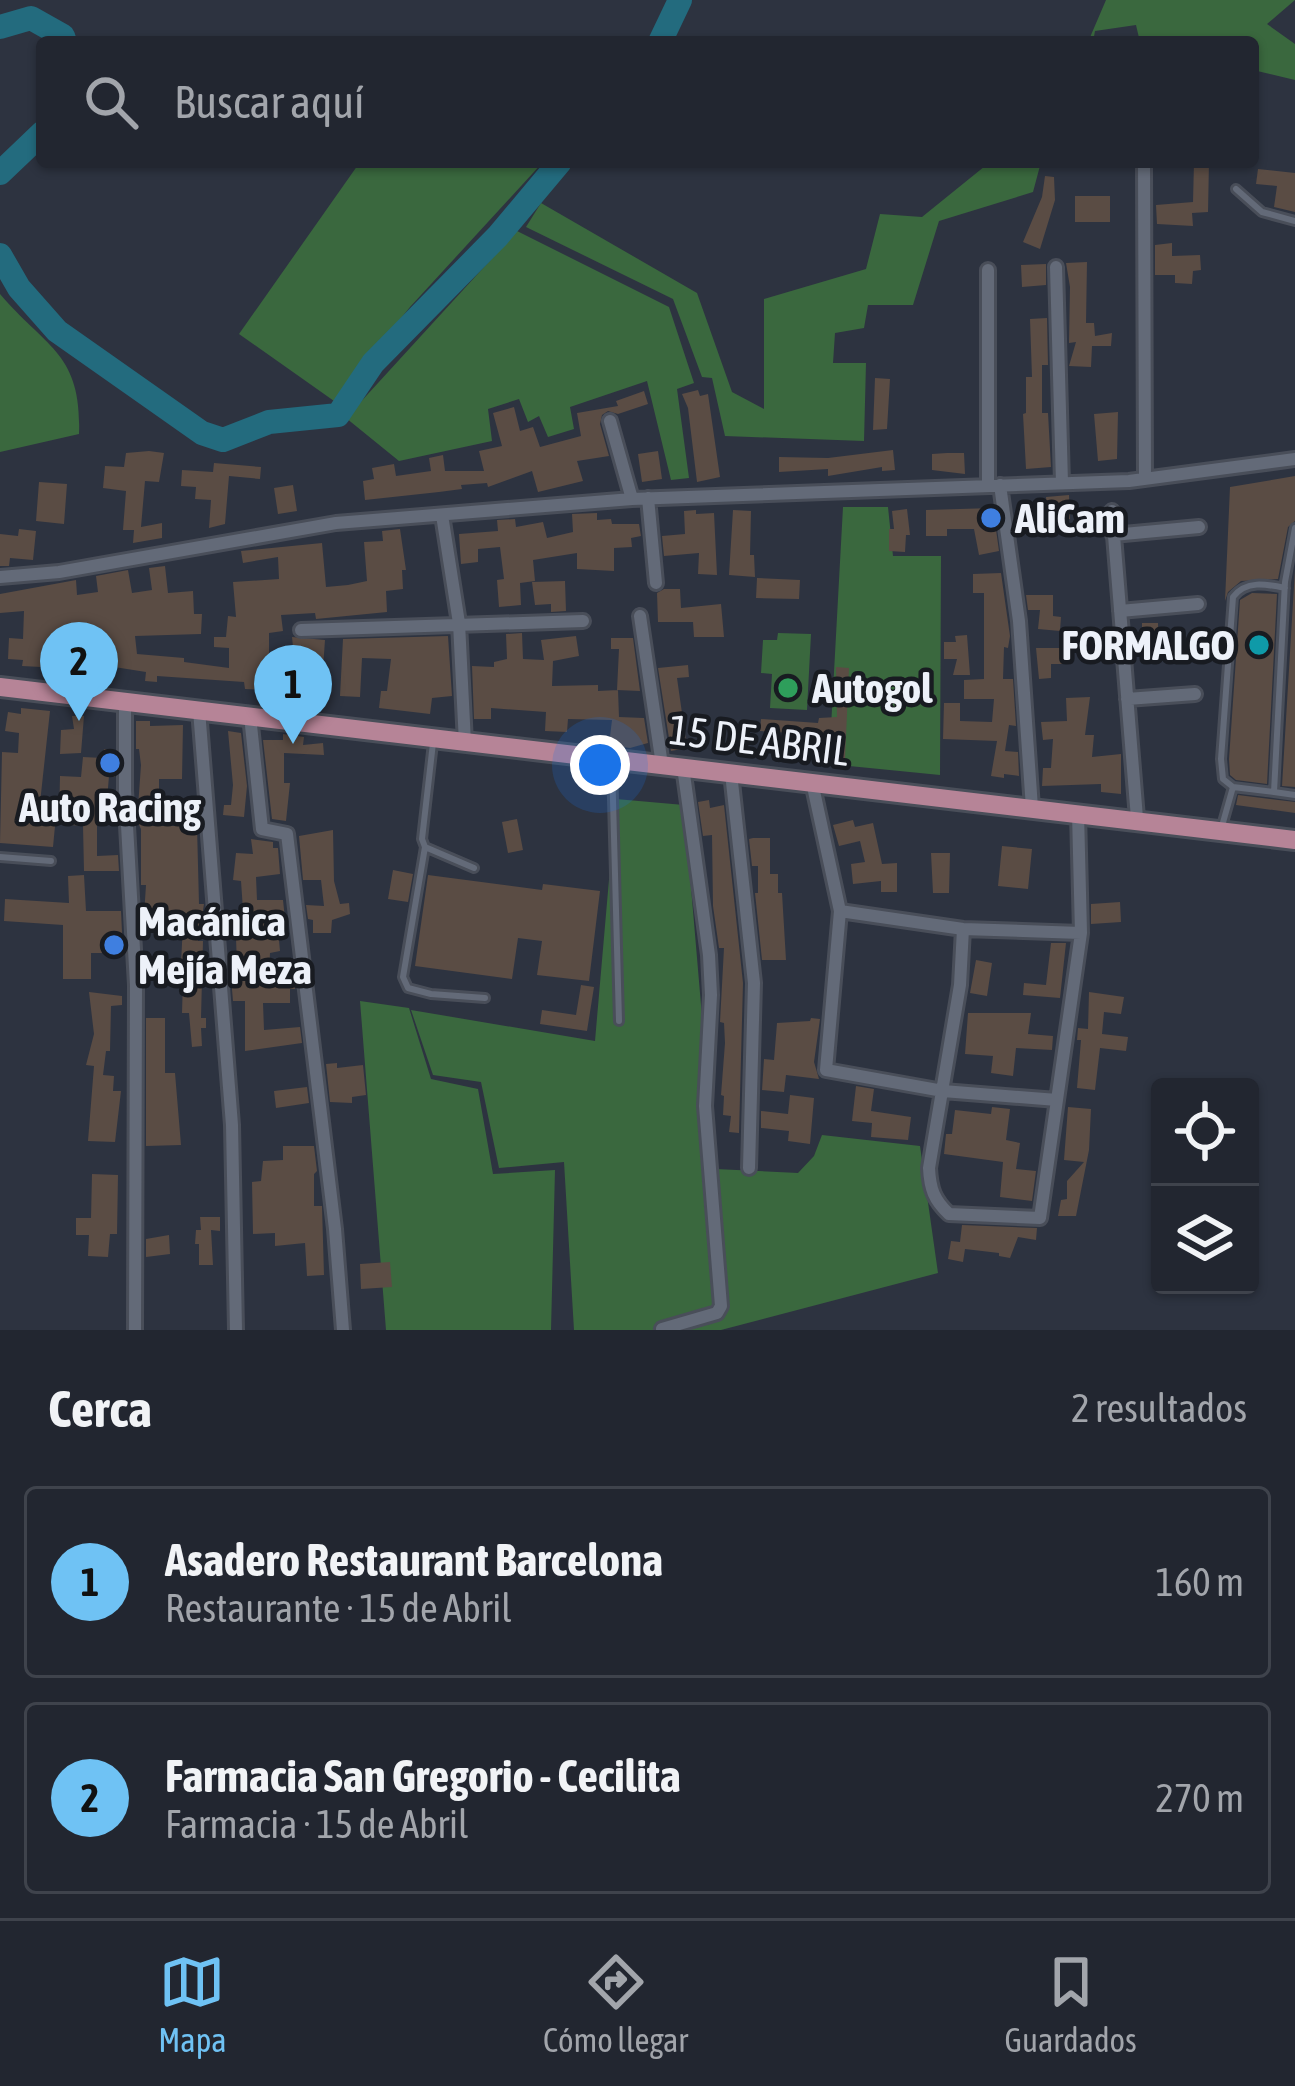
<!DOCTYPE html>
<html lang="es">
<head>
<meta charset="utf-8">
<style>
	:root { --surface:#222630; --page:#2a2e38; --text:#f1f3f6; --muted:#a2a5ab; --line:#3f434c; --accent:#6fc2f4 }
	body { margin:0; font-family:"Asap Condensed",sans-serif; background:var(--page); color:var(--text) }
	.controls { position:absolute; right:36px; bottom:36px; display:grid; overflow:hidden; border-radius:12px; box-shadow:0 3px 9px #0004 }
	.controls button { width:108px; height:108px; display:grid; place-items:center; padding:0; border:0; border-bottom:3px solid var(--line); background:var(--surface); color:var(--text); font:60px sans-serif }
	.you { position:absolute; left:600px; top:765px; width:42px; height:42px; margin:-30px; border:9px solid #fff; border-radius:50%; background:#1a73e8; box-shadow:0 0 0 18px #1a73e833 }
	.badge { display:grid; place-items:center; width:78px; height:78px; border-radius:50%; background:var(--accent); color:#111; font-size:39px; font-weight:700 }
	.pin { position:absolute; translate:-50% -99px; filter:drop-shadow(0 3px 6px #0008) }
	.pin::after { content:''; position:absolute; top:63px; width:42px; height:36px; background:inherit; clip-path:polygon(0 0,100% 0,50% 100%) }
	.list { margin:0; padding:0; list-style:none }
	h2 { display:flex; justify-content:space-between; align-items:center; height:156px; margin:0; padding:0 48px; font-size:51px }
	h2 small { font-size:39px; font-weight:400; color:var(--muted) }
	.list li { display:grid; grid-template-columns:78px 1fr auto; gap:36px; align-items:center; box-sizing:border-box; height:192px; margin:0 24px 24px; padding:0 24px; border:3px solid var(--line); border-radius:12px }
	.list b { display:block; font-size:45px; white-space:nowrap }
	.list p { margin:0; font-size:39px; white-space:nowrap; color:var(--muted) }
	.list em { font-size:39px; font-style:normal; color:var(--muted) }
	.icon { flex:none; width:66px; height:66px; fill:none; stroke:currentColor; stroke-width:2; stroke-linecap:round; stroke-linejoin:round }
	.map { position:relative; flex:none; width:1295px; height:1330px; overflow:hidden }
	.search { position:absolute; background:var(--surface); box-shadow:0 3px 9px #0004; left:36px; right:36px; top:36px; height:132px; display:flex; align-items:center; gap:30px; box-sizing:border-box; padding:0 42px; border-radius:12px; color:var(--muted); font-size:45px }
	.sheet { height:588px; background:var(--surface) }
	nav { display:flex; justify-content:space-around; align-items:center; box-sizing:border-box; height:168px; border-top:3px solid var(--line); background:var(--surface); font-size:33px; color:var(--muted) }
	nav a { display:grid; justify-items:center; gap:6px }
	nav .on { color:var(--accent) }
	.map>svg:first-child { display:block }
</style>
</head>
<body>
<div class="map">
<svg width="1295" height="1330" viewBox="0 0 1295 1330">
	<rect width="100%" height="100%" fill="#2d3340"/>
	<path fill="#3a683e" d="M1106,0H1295L1267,24L1295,44V80L1253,70V42H1140L1136,25L1095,31L1093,42H1088Z
		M360,162H543L410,307L334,401L239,334Z
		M990,162H1041L1033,192L939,221L913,305H868L864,328L835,333L833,363H866L864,441L725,436L712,378L702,377L673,299L526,227L541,203L697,293L732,392L764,409V299L866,269L880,214L922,217Z
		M517,231L669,307L694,383L677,389L689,478L671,480L647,381L570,407L574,429L548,437L539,416L528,422L519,399L488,409L492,441L399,461L346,418Z
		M0,294C46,348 82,353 79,434L0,452Z
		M843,507H888L893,556H941L940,775L829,764Z
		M778,633L811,634L807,710L770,708L772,674L761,673L763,640H777Z
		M616,799L684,805L715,1169L798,1173L814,1156L822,1135L920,1146L938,1273L721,1330H574L564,1162L499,1168L481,1082L433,1075L411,1010L595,1041Z
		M360,1001L409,1008L431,1079L478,1089L493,1174L555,1170L551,1330H386Z"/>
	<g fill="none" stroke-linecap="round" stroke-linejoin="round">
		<path stroke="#236b7e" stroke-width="24" d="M0,27L31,18L63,36L65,42
			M660,42L680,0
			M0,173L42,133
			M0,255L19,288L57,331L202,433L223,440L269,422L338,415L373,363L498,236L560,162"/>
	</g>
	<path fill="#5a4c44" d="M1194,162H1209L1208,212L1192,213L1193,226L1157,224L1156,205L1193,202Z
		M1258,169L1295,173V212L1274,207L1277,186L1256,184Z
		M1045,176L1054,177L1055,200L1040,249L1023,242L1042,197Z
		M1075,196H1110V222H1075Z
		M1172,243V256L1200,255L1201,270L1193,271L1192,284L1175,283V275H1155V245Z
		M1087,262L1086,323H1094L1095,336L1112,333L1111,346H1092L1091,367L1069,366L1076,342L1069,343L1070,287L1066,263Z
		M1046,264V285L1022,287L1021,265Z
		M1047,318L1048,365H1042V413H1048L1051,467L1026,469L1023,414L1026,413V377H1032L1030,319Z
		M875,378L890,379L887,429L873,430Z
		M698,390L700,396L708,394L720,477L697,482L688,408L682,394Z
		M644,391L648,404L618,414L608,411L602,415L600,424L609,456L577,461L583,481L538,492L532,471L488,487L487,483L461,485L462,489L439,492L365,500L363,481L374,479L372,468L394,464L396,476L431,471L429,458L443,455L445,471H484L479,451L502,446L493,413L514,407L520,431L533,427L540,447L581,436L577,413L618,406L616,401Z
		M1118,412L1117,459L1098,461L1094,414Z
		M893,450L895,470L882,471V467L828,476V469L779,472V457L828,458Z
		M149,451L164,453L159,482L145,481L141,527L162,523V538L133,543L134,530H123L126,491L103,488L105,466L124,467L126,453Z
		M658,451L662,479L642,482L638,454Z
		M947,453H964L965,474L932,470V454Z
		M214,463L261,467L260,479L229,476L225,524L209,528L211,500L195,499L196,487L181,486L182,470L213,472Z
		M1295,476V521L1288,527L1278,579L1241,581L1228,592L1225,601L1230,487Z
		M39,482L67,484L64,524L36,521Z
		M293,485L297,511L278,514L274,488Z
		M1069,495L1070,519L1048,521L1046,497Z
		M993,508L999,551L979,555L974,529H947V536H926V510Z
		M907,509L910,535H906L905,552L889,551V529H894L892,511Z
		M696,510V514L714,513L717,575L698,574L699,553L664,556L662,536L685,534L684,511Z
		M733,510L751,511L750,555H754L755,577L729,575Z
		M597,513V520L611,519L612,524H639L641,536L631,538L632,547L614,548V571L577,569V553L533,560L535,581L520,583L521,605L499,607L497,580L504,579L500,547L478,549V562L461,564L459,534L498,531L497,520L515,519L516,527L543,522L547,538L573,532L572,514Z
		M19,529L36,531L33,560L10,558L9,566H0V534L18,536Z
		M400,529L406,570H402L403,589L386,591L387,612L316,619L315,613L281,615L283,631L269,633V657H294L292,637L325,640L321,697L302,695L304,674L282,673L281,681L266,680V690L245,689L244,682L157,676V682L145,681L146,672L108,666L104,686L95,685L97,672L41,671V667L22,666L23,660L8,659L9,638L23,639L24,611L0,613V594L76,580L77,595L98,592L96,576L128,570L132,593L152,590L149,568L165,566L168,593L193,591L194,614H202L201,634L135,636L137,654L184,658V662L229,668V648L214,647V637H226L228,616L236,617L233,582L279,579L278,557L243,563L241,551L322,543L326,587L348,585L367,581L364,542L383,541L382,531Z
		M1295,569V787L1282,786Z
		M1001,573L1010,636L1008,648L1004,647L1003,679H1013L1016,726L1009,725L1005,751L1018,752L1019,776L1004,774V778L991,776L997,741L943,739L944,703H960V721L992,722L994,699H964V680L984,679V593H973V574Z
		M757,578L800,580L799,599L756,598Z
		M565,581L566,611L551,612V604L535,605L532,582Z
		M664,589H680L681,608L721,604L724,637H694L693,622H658L657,593Z
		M1252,593L1277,594L1267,784L1236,780L1230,775L1229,759L1240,600Z
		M1026,595H1053V616L1061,617L1060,631L1038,629L1040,610H1028Z
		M1142,623H1158L1159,658L1142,659Z
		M522,633L523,659L544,660L541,640L576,636L579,656L553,661L552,686L598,685V691L618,690L619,717L644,718L648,743L630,748L609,745L612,720L568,719L567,732L545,731L546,712L491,708V719H474L472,666L494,667V662L507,659L506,634Z
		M967,635L970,675H953L957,659H944V642H956L955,636Z
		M448,636L452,696L432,698L430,714L379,708L381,691H387L391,659L362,658L360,697L340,696L343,639Z
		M611,638H633L640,691L617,690L619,649H611Z
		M1036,648H1065V664H1051V678L1039,679Z
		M688,665L689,677L677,678L687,748L671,751L658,668Z
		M836,667L849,668L845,759L811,757L812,753L790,751L791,733L760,731L761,719L818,723L819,718L837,717Z
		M1090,697L1085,735H1094L1092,757L1121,754V794L1101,792V784L1042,786L1043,768H1051L1053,739L1043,740L1041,722L1067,721L1066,698Z
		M21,708L50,711L40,803H32L31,824L55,826L53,847L0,843L2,752L18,753L19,733L5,731L8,712L21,714Z
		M72,716H84L81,753L60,754L61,730L74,729Z
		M136,721H150V726L183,725L182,779H159V800H153V826H178V803L190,802V826H197L199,904H204L198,941H203L201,1018H206V1028H201L202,1046L192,1047L189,1013H182L183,979H177V964H181L183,923L162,922V931H143L146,885H141V829L137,821L141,765L139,749H136Z
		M228,731L241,733L247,786L244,817L223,815L224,805H231L233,785Z
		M283,734L304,737L303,745L323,743L324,755L284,753V783H290L286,821L272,819L263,740H283Z
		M104,749L115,750V777L109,776L106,812L97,811V856L118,855L119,871H84L83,826L59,824L60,776L81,777L83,757L103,758Z
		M1238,795L1295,802V813L1236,805Z
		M709,800L710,808L724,805L743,983L739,1133L729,1132L731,1116L723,1115L724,1096L721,1095L725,1043L724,1023L720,1022L724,948H719L713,906L712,835L703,836L698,802Z
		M517,819L523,850L508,853L502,822Z
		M853,820L855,827L873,823L882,864L897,863V892H881V881L853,884L851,864L865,862L860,841L839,846L833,825Z
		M333,830L334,881L340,904L349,903L350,914L332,920L331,933H313V920L308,919L306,905L324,906L321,880H303L299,836Z
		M753,838H770V874H778V893H782L786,960H762L755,893H758V866H752L749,839Z
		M251,839L273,842V848H278L280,874L256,877L257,900H283L285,919H277L280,951L270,953L269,972H293L295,989H290V1003H263L264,1030L300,1027L302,1043L245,1051V1001H233L230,966H237L235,910H243L241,881L233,880L236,853L253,854Z
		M1002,846L1032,849L1028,889L998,886Z
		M931,853H950L949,893H933Z
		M393,870L413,874L408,902L388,899Z
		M84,875L86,911H121L123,953H91V979H63V925L4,921L5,899L69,903L68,876Z
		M428,875L542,890L543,884L600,891L589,981L537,975L542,941L518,938L512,979L415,966Z
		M1120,902L1121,922L1091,924V904Z
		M1051,943H1066L1060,998L1023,995L1024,983L1046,985Z
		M976,960L992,963L987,996L970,993Z
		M581,985L594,987L587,1031L540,1024L542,1010L576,1015Z
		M89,992L122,996V1005L111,1006L110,1051H106L103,1075L114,1076L113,1091H121L115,1142L88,1141L94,1066L86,1065L94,1034Z
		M1089,992L1124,997L1121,1014L1104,1012L1102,1034L1128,1037L1126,1051L1100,1048L1095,1090L1077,1088L1081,1040H1077L1078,1028L1088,1029Z
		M968,1013H1031L1028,1034L1053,1036L1052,1050L1016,1048L1013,1076L991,1073L993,1056L965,1054Z
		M146,1018H165V1073H175L181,1145L146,1146Z
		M811,1018L820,1019L814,1062L819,1079L786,1075L784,1092L762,1090L764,1059L774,1060L777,1023L810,1021Z
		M337,1063V1068L363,1065L366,1095L352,1097V1103L330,1102L326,1064Z
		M856,1086L874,1089L871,1111L911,1117L908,1140L871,1137L872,1123L852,1121Z
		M307,1087L309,1103L276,1108L274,1091Z
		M790,1095L814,1098L810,1144L788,1141L789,1131L761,1128V1111L788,1114Z
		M992,1107L1010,1109L1006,1140L1020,1143L1016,1169L1036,1171L1032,1201L1000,1197L1003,1162L944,1154L946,1134H952L955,1110L991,1114Z
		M1068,1107L1091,1109L1089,1150L1076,1216H1058L1061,1200L1067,1199V1181L1084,1162L1064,1160Z
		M283,1146H314L317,1171L314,1174V1206H322L324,1275L307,1276L305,1243L275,1246V1233L253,1234L252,1182L261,1181L263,1161L283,1160Z
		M92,1174L118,1175L117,1234H110L108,1257L88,1256L89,1235H76V1218H91Z
		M200,1217H220V1231L211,1230L213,1265H199V1244H195L196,1230H201Z
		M962,1225L1037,1228L1036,1240L1018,1237L1010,1258L999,1256V1253L965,1249L963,1262L948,1259L951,1241L960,1242Z
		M169,1235L170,1254L146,1257V1239Z
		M390,1262L392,1287L361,1289L360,1264Z"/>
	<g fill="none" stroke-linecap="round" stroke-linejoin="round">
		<g stroke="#494e59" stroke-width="12">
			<path id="service" d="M1236,189L1262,212L1295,221
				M433,743L422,839L425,847L474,868
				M612,763L619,1021
				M1233,787L1223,779L1221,759L1233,597C1246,580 1266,584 1285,588
				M1274,792L1295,795
				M1222,826L1233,787L1274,792L1285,582L1295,528
				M425,847L403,977L408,988L431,994L485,998
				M0,857L51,861"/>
		</g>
		<g stroke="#494e59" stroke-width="18">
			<path id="minor" d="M1144,162L1145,479
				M1056,267L1062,483
				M988,270V486
				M610,421L632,499
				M1000,485L1019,621L1032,808
				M648,498L656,583
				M1112,511L1137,818
				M442,515L459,623L465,743
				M1113,535L1199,527
				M0,577L59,572L336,523L632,499L1129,481L1295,459
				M1120,611L1198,604
				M640,616L662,765
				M301,630L583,621
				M1127,699L1195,694
				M125,702V790L136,985L135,1330
				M199,710L232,1125L236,1330
				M250,716L262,829L287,834L335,1229L343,1330
				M731,773L754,983L749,1168
				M812,782L840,911L826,1070L943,1091L1057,1100L1081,933L1078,813
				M840,911L963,929L1081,933
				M963,929L960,985L929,1168C930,1189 934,1200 949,1214L1040,1218L1057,1100
				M662,1329L717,1313L721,1306L705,1106L711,995L709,955L683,767"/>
		</g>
		<g stroke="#494e59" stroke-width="24">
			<path id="primary" d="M0,687L1295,840"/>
		</g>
		<use href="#service" stroke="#636a78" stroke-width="6"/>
		<use href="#minor" stroke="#636a78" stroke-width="12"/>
		<use href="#primary" stroke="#b68497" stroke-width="18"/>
	</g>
	<g fill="#3f7fe0" stroke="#181b21" stroke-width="4.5">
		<circle cx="991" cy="518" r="12"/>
		<circle cx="110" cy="763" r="12"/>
		<circle cx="114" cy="945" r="12"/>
	</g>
	<circle fill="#0f9aa8" stroke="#181b21" stroke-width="4.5" cx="1259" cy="645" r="12"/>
	<circle fill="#2e9e5b" stroke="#181b21" stroke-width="4.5" cx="788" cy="688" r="12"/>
	<g text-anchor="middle" stroke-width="9" stroke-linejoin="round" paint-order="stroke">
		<g font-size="42" font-weight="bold" fill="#edf1f9" stroke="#181b21" text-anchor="start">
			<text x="1015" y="533">AliCam</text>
			<text x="1235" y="660" text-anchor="end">FORMALGO</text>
			<text x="812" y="703">Autogol</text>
			<text x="110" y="822" text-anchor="middle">Auto Racing</text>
			<text x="138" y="936">Macánica<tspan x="138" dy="48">Mejía Meza</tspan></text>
		</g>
		<g font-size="42" fill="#edf1f9" stroke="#181b21">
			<text transform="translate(759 740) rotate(7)" y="15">15 DE ABRIL</text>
		</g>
	</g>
</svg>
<div class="controls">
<button><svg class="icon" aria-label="locate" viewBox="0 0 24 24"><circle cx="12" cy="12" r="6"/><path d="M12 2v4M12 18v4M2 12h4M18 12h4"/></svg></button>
<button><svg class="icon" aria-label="layers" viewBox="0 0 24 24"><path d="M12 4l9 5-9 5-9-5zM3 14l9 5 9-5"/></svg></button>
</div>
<div class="you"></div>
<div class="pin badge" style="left:293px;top:744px">1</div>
<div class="pin badge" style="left:79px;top:721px">2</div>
<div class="search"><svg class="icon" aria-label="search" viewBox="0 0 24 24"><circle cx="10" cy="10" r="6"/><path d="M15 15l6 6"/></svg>Buscar aquí</div>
</div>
<section class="sheet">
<h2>Cerca<small>2 resultados</small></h2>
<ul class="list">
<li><span class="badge">1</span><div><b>Asadero Restaurant Barcelona</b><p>Restaurante · 15 de Abril</p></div><em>160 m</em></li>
<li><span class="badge">2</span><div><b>Farmacia San Gregorio - Cecilita</b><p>Farmacia · 15 de Abril</p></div><em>270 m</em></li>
</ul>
</section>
<nav>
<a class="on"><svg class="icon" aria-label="map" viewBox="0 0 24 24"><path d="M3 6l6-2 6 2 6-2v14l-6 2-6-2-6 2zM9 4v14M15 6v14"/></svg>Mapa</a>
<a><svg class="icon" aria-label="directions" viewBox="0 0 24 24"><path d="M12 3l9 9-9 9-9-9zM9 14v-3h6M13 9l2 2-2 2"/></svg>Cómo llegar</a>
<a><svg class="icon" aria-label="saved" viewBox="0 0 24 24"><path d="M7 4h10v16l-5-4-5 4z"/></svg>Guardados</a>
</nav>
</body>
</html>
